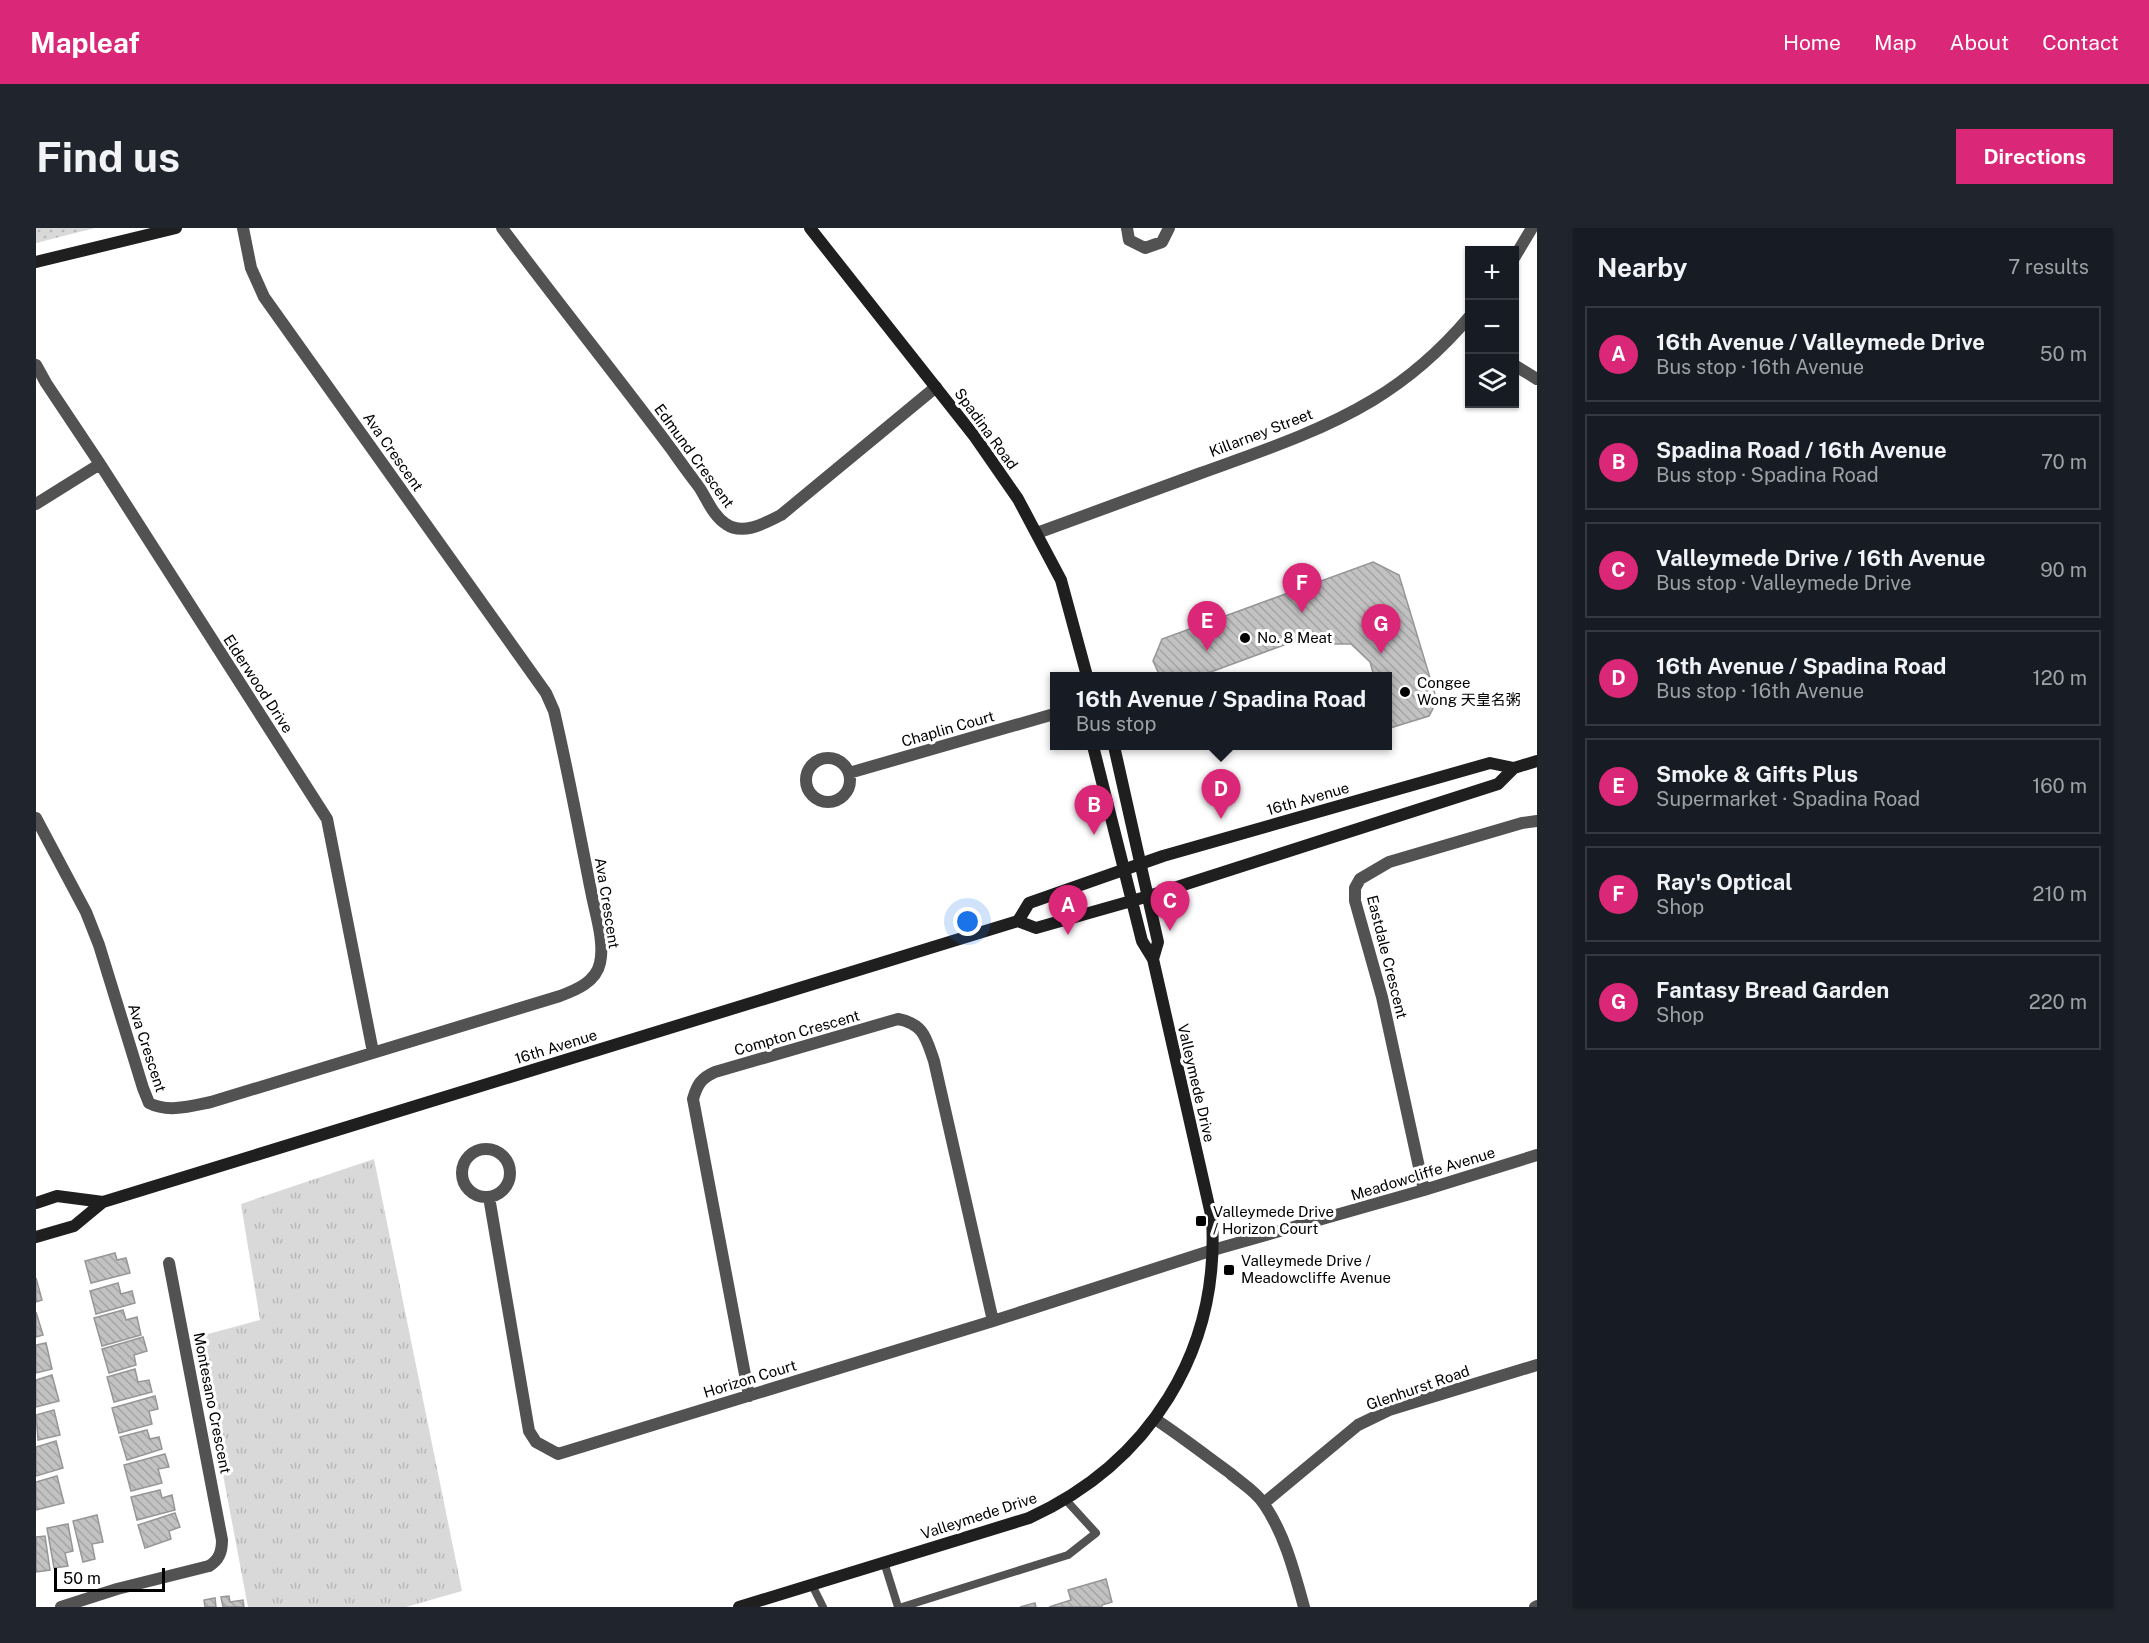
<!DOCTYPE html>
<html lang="en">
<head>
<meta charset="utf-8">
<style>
	:root { --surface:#171b24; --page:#20242c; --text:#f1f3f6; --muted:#9ea1a6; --line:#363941; --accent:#db2777 }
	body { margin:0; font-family:"Public Sans","Noto Sans SC",sans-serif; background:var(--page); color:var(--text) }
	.controls { position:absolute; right:18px; top:18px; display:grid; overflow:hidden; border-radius:0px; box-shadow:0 2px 4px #0004 }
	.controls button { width:54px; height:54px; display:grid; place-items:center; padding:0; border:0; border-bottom:2px solid var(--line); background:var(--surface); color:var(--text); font:30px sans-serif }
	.scale { position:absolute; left:18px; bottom:15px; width:111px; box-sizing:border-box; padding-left:6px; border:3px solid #000; border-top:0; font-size:16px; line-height:21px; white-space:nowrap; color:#000; -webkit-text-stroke:4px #fff; paint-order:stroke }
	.you { position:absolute; left:932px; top:694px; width:21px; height:21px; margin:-15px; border:4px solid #fff; border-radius:50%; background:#1a73e8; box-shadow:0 0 0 9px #1a73e833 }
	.badge { display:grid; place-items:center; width:39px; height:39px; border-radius:50%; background:var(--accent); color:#fff; font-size:20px; font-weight:700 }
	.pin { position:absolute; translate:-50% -50px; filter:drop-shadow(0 2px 3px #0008) }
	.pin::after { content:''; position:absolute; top:32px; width:21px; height:18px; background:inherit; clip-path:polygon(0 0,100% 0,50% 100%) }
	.popup { position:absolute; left:1014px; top:444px; width:342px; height:78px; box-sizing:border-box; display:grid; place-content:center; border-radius:0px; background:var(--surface); filter:drop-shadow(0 2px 4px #0005); font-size:20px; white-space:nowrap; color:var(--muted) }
	.popup b { font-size:22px; color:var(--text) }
	.popup::after { content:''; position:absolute; left:50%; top:100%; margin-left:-12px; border:12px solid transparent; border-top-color:var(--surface) }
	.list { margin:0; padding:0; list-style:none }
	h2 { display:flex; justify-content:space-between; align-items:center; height:78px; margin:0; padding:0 24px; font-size:26px }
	h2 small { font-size:20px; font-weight:400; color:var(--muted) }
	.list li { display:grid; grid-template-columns:39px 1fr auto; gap:18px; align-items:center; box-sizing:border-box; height:96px; margin:0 12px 12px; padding:0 12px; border:2px solid var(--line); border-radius:0px }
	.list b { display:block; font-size:22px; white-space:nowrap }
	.list p { margin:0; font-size:20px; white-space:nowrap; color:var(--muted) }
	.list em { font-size:20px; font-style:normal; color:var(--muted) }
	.icon { flex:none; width:33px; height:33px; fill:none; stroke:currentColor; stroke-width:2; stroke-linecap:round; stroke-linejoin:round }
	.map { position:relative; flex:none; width:1501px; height:1379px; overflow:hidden; border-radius:0px }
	header { display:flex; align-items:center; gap:36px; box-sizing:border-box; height:84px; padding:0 30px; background:var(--accent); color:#fff }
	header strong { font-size:28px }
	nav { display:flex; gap:33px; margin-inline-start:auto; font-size:21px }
	.intro { display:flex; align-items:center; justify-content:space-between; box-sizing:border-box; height:144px; padding:0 36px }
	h1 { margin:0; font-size:42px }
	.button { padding:15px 27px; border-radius:0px; background:var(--accent); color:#fff; font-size:21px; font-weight:700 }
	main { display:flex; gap:36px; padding:0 36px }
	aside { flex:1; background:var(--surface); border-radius:0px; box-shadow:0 2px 4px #0004 }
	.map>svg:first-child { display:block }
</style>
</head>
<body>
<header>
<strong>Mapleaf</strong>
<nav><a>Home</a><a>Map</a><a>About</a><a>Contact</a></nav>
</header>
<div class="intro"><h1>Find us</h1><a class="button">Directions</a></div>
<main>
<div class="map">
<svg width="1501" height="1379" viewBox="0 0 1501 1379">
	<defs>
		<pattern id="grass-tufts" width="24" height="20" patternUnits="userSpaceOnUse" patternTransform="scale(1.5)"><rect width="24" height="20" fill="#d9d9d9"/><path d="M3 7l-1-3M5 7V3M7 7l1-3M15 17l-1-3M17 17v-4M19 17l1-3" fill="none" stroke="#b8b8b8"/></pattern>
		<pattern id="park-dots" width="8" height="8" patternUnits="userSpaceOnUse" patternTransform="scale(1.5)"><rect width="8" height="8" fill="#d9d9d9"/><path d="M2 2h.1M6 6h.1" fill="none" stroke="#b8b8b8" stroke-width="1.8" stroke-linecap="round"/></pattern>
		<pattern id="building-back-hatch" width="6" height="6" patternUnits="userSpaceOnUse" patternTransform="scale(1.5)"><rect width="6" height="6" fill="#c2c2c2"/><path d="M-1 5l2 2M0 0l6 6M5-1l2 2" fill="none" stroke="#a5a5a5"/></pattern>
	</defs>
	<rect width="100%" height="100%" fill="#fff"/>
	<path fill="url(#grass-tufts)" d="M338,931L426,1363L370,1379H212L161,1109L224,1092L205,976Z"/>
	<path fill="url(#park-dots)" d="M0,0H59L0,15Z"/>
	<path fill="url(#building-back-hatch)" stroke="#969696" stroke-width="1.5" d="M1337,334L1363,347L1401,473L1393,488L1354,500L1352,493V448H1338L1334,434L1315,416H1278L1275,407L1164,448H1124L1117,433L1126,411Z
		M79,1025L81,1032L90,1030L94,1045L55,1055L49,1033Z
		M0,1050L6,1072L0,1074Z
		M82,1055L85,1066L96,1063L99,1075L60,1086L54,1063Z
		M87,1082L90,1092L101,1089L105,1107L66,1118L58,1090Z
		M0,1084L7,1107L0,1109Z
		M107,1109L111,1123L98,1127L100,1137L73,1145L66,1121Z
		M10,1115L16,1141L0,1145V1117Z
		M99,1141L102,1154L113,1152L116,1164L78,1174L71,1149Z
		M16,1147L23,1173L0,1179V1152Z
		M119,1168L122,1181L113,1183L116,1196L83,1205L76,1180Z
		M18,1182L24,1207L2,1212L0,1187Z
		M111,1202L114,1211L123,1209L126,1221L91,1232L84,1209Z
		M20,1213L27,1240L0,1248V1219Z
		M129,1226L133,1239L122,1241L126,1255L95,1263L88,1237Z
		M21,1248L28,1275L0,1282V1254Z
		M124,1262L126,1270L136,1267L139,1282L101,1292L95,1269Z
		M139,1285L144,1299L133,1303L135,1311L109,1320L102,1297Z
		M61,1287L67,1314L56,1316L59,1331L47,1334L37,1293Z
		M32,1296L37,1323L29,1325L32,1338L18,1340L11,1300Z
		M9,1308L14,1342L0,1344V1309Z
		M1070,1351L1076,1374L1066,1377V1379H1013L1035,1372L1032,1362Z
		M193,1368L194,1374L207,1372L208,1379H187L185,1369Z
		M179,1370L180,1379H169L168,1372Z
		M999,1375L1000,1379H984Z"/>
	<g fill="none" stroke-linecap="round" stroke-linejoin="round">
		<path stroke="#525252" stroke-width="8" d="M848,1334L862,1379
			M776,1357L787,1379
			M866,1379L1032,1327L1060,1305L1029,1271"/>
		<path stroke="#525252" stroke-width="12" d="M466,0C522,75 580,147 636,222C645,235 654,247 663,259C671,271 677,288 690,296C707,308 729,295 745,287L900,159
			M1091,0L1093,12L1109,20L1126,14L1133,0
			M1478,30L1496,0
			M0,137L10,155L64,236L291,591L337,824
			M1478,137L1501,151
			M0,276L64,236
			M1001,305C1056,285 1110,265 1165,245C1223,224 1284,204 1337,172C1372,151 1407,120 1434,88
			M770 552a22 22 0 1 1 44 0a22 22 0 1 1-44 0Z
			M813,545L1018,486
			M0,590L50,684L63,717L107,860L113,875C132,885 155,878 175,874L524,768C540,762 560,754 564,735C569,713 559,685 555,663C543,603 532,543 518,483L510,465L228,69L215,40L207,0
			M426 945a24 24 0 1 1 48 0a24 24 0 1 1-48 0Z
			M1388,962L1346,769L1319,673V660L1324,651L1353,634L1486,595L1501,593
			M453,969L493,1203L500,1214L522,1226L957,1093L1177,1022L1388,962L1501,927
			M713,1168L657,871C661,857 665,850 679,844L862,791C888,796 890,810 898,833L957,1093
			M1119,1191C1145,1208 1169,1227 1194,1245C1205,1255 1220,1263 1228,1276C1249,1307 1258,1343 1268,1379
			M1228,1275L1322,1197L1353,1182L1501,1137
			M25,1379L81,1361L173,1338C183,1332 186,1324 186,1312L133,1035
			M1499,1379L1501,1378"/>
		<path stroke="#1f1f1f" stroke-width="12" d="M774,0L939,209L982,271L1025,352L1051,448
			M0,34L140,0
			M1078,518L1122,714L1117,731
			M982,693L993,675L1127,628L1454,535L1478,540
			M0,975L21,968L67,974
			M0,1009L38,998L67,974L982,693L1000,700L1113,668L1462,556L1478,540L1501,533
			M703,1379L993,1290C1113,1235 1184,1124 1176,991L1117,731L1106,713L1057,518"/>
	</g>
	<g fill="#000" stroke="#fff" stroke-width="2">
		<circle cx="1209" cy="410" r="6"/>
		<circle cx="1369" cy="464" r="6"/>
		<rect x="1159" y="987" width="12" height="12" rx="3"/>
		<rect x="1187" y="1036" width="12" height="12" rx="3"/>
	</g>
	<g text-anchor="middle" stroke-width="6" stroke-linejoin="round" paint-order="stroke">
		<g font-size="15" fill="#000" stroke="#fff">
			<text transform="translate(950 201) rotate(54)" y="5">Spadina Road</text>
			<text transform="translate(1225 205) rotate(-21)" y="5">Killarney Street</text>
			<text transform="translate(357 224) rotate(55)" y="5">Ava Crescent</text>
			<text transform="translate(658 228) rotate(54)" y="5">Edmund Crescent</text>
			<text transform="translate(222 456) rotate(57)" y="5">Elderwood Drive</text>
			<text transform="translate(912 501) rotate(-16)" y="5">Chaplin Court</text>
			<text transform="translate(1272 571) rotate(-16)" y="5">16th Avenue</text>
			<text transform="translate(571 675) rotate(81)" y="5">Ava Crescent</text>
			<text transform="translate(1351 729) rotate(76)" y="5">Eastdale Crescent</text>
			<text transform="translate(761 805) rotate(-16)" y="5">Compton Crescent</text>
			<text transform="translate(520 819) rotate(-17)" y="5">16th Avenue</text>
			<text transform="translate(111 820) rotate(72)" y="5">Ava Crescent</text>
			<text transform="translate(1160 855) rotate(77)" y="5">Valleymede Drive</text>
			<text transform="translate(1387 946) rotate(-17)" y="5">Meadowcliffe Avenue</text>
			<text transform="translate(714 1151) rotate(-17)" y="5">Horizon Court</text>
			<text transform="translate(1382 1160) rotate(-19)" y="5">Glenhurst Road</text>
			<text transform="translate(176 1175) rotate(79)" y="5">Montesano Crescent</text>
			<text transform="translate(943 1288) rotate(-18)" y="5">Valleymede Drive</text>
		</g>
		<g font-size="15" fill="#000" stroke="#fff" text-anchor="start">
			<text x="1221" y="415">No. 8 Meat</text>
			<text x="1381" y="460">Congee<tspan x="1381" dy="17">Wong 天皇名粥</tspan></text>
			<text x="1177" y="989">Valleymede Drive<tspan x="1177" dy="17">/ Horizon Court</tspan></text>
			<text x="1205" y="1038">Valleymede Drive /<tspan x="1205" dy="17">Meadowcliffe Avenue</tspan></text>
		</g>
	</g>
</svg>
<div class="controls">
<button>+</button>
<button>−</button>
<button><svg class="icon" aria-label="layers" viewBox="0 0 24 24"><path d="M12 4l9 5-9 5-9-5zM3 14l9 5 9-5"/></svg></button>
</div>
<div class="scale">50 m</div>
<div class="you"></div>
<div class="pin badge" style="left:1032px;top:707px">A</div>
<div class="pin badge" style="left:1058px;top:607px">B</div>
<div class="pin badge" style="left:1134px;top:703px">C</div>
<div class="pin badge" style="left:1185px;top:591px">D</div>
<div class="popup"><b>16th Avenue / Spadina Road</b>Bus stop</div>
<div class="pin badge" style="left:1171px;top:423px">E</div>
<div class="pin badge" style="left:1266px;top:385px">F</div>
<div class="pin badge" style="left:1345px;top:426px">G</div>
</div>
<aside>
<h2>Nearby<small>7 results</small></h2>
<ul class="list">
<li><span class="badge">A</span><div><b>16th Avenue / Valleymede Drive</b><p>Bus stop · 16th Avenue</p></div><em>50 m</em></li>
<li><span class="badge">B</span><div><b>Spadina Road / 16th Avenue</b><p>Bus stop · Spadina Road</p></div><em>70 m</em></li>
<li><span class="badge">C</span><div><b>Valleymede Drive / 16th Avenue</b><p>Bus stop · Valleymede Drive</p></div><em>90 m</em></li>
<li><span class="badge">D</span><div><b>16th Avenue / Spadina Road</b><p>Bus stop · 16th Avenue</p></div><em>120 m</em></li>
<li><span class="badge">E</span><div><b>Smoke &amp; Gifts Plus</b><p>Supermarket · Spadina Road</p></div><em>160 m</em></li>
<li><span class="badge">F</span><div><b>Ray's Optical</b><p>Shop</p></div><em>210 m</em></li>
<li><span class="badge">G</span><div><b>Fantasy Bread Garden</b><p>Shop</p></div><em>220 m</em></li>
</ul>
</aside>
</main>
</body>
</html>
